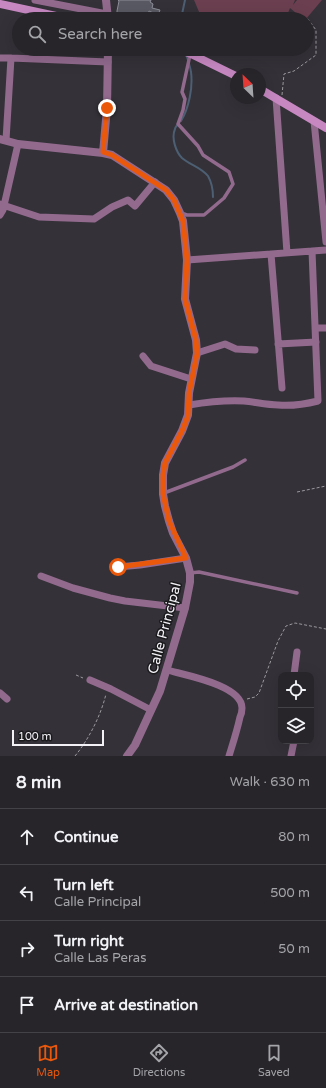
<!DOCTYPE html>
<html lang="en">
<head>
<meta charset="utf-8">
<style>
	:root { --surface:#27252a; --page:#333136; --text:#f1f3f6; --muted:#a4a5a8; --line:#434247; --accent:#ea580c }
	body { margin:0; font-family:"Varela Round",sans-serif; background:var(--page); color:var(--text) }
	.controls { position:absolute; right:12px; bottom:12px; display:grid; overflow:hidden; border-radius:8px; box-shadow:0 4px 16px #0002 }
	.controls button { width:36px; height:36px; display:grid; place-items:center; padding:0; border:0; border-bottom:1px solid var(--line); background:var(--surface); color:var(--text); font:20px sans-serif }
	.compass { position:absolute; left:230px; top:68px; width:36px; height:36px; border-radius:50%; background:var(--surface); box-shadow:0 4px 16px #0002; rotate:335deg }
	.scale { position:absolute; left:12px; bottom:10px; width:92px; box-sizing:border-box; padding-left:4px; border:2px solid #f3f1f6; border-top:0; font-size:11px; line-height:14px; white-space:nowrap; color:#f3f1f6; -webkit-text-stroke:3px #1b1a1d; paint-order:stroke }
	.stop { position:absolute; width:12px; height:12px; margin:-9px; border:3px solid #ea580c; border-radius:50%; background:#fff }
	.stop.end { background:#ea580c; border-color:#fff; box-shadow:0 1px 4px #0008 }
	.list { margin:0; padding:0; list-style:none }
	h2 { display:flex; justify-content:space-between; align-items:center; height:52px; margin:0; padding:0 16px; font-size:17px }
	h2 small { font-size:13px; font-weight:400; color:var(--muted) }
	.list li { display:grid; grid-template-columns:26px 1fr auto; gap:12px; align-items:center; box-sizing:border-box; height:56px; padding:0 16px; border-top:1px solid var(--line) }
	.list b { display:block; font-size:15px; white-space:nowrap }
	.list p { margin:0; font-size:13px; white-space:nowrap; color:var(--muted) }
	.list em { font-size:13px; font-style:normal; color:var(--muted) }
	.icon { flex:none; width:22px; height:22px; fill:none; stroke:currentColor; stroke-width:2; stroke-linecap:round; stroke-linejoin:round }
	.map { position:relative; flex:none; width:326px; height:756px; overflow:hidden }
	.search { position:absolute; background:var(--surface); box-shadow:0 4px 16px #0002; left:12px; right:12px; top:12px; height:44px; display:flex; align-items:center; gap:10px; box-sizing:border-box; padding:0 14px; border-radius:22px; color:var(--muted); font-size:15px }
	.sheet { height:276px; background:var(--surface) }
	nav { display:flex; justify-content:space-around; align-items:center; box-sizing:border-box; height:56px; border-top:1px solid var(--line); background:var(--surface); font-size:11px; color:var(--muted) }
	nav a { display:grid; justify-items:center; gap:2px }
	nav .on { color:var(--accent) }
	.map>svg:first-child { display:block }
</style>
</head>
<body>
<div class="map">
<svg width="326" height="756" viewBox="0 0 326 756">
	<rect width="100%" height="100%" fill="#343138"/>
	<path fill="#6b3f4f" d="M194,0H295L293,5L297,0H322L306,19H303L290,8L288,13L280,15L226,19H202Z"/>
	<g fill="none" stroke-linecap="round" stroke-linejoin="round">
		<path stroke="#4c5f73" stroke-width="2" d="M181,19L185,0
			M181,121C189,108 193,87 191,72C190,66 188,60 186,54
			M178,124C177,126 175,127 175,129C171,138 176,152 182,158C190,165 201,167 208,176C212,183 213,189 213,197"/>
	</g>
	<path fill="#585962" stroke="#8c8e98" d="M118,0H151L150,2L153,4L152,8L160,10L158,15L149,11L146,19H122L117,17V11L119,1Z"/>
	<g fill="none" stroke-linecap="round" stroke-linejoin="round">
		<path stroke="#9b989e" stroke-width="1" stroke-dasharray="3 2" stroke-linecap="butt" d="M282,95L284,74L294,71L316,55V30L307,18
			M297,492L326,486
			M76,675L83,678
			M247,699L255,697L259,693L278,641L286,626L295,623L326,629
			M75,756C89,739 101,715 106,694"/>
		<path stroke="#926a8e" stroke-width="3.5" d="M278,19L293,18
			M200,57L201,49
			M181,213L187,215H204L224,198L233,184L229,172L203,155L198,146L178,124L183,110L185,99L182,92L190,55
			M164,493L233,467L245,460
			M190,573L199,572L297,593"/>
		<path stroke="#926a8e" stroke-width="7" d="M35,0L107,14
			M0,58H11L108,62
			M276,98L287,253
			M314,121L326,242
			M6,140L11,58
			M0,204L39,217L94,219L112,207L128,200L135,206L155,182
			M0,215L3,210L18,144
			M271,254L282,388
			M187,260L326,250
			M315,328H326
			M278,344L316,342
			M197,353L225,344L236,349L255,350
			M143,356L151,366L191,379
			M189,405C207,402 225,400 244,401C255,402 267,405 278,405C290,406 306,404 318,401L312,251
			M118,567L140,565L186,558
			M41,576L73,588L110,598L125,601L185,608
			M167,670C184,675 242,685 242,708C242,711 241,715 240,717C237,731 233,743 229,756
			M294,675L297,652
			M90,680L111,689L151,710
			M0,693L7,699
			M291,756L294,741"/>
		<path stroke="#926a8e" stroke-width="8" d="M106,0L108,19
			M0,139L18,144L103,153L112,155L166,190L174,200L180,213L183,221L187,260L185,299L196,340L197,353L189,393L188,415L182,431L165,463L163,475V494L165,506L169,521L173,533L186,558L190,573V582L185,608L160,691L135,745L127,756
			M103,153L107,108L108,49"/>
		<path stroke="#c788c2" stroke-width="8" d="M0,4L70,19
			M178,49L191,54L236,76
			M260,89L326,128"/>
	</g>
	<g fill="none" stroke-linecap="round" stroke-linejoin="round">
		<path stroke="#ea580c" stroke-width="5" d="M107,108L103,152L112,155L166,190L174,200L183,221L187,260L185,299L196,340L197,354L189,393L188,416L182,431L165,463L163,475V494L169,521L186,558L118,567"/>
	</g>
	<g text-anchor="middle" stroke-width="3" stroke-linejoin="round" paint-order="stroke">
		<g font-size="14" fill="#f3f1f6" stroke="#1b1a1d">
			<text transform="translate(164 628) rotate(-75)" y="5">Calle Principal</text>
		</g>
	</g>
</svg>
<div class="controls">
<button><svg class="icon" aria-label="locate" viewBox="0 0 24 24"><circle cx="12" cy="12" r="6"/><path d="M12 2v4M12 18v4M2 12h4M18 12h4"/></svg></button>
<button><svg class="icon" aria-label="layers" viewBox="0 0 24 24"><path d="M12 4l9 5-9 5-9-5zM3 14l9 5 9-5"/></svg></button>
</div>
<svg class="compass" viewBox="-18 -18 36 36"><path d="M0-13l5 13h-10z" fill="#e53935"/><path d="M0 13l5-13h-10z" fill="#a4a5a8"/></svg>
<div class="scale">100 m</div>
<div class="stop" style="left:118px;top:567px"></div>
<div class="stop end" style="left:107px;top:108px"></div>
<div class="search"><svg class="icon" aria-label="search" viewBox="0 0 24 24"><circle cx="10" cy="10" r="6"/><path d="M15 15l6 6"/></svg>Search here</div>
</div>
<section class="sheet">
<h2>8 min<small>Walk · 630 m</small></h2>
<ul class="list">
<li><svg class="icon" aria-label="ahead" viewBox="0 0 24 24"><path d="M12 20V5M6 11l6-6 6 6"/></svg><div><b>Continue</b></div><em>80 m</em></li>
<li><svg class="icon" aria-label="left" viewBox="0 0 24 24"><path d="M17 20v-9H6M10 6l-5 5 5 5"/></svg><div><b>Turn left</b><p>Calle Principal</p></div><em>500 m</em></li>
<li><svg class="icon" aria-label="right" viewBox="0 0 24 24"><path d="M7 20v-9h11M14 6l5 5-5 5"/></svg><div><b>Turn right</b><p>Calle Las Peras</p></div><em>50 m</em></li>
<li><svg class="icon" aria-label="arrive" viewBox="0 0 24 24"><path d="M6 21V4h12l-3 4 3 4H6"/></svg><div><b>Arrive at destination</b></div></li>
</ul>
</section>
<nav>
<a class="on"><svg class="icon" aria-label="map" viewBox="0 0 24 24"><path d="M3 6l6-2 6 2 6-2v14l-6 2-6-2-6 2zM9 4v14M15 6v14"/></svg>Map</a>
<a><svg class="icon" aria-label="directions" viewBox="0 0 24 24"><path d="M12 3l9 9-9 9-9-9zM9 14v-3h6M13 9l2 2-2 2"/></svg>Directions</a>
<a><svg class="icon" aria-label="saved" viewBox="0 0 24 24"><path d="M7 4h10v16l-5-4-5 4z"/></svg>Saved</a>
</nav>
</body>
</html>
